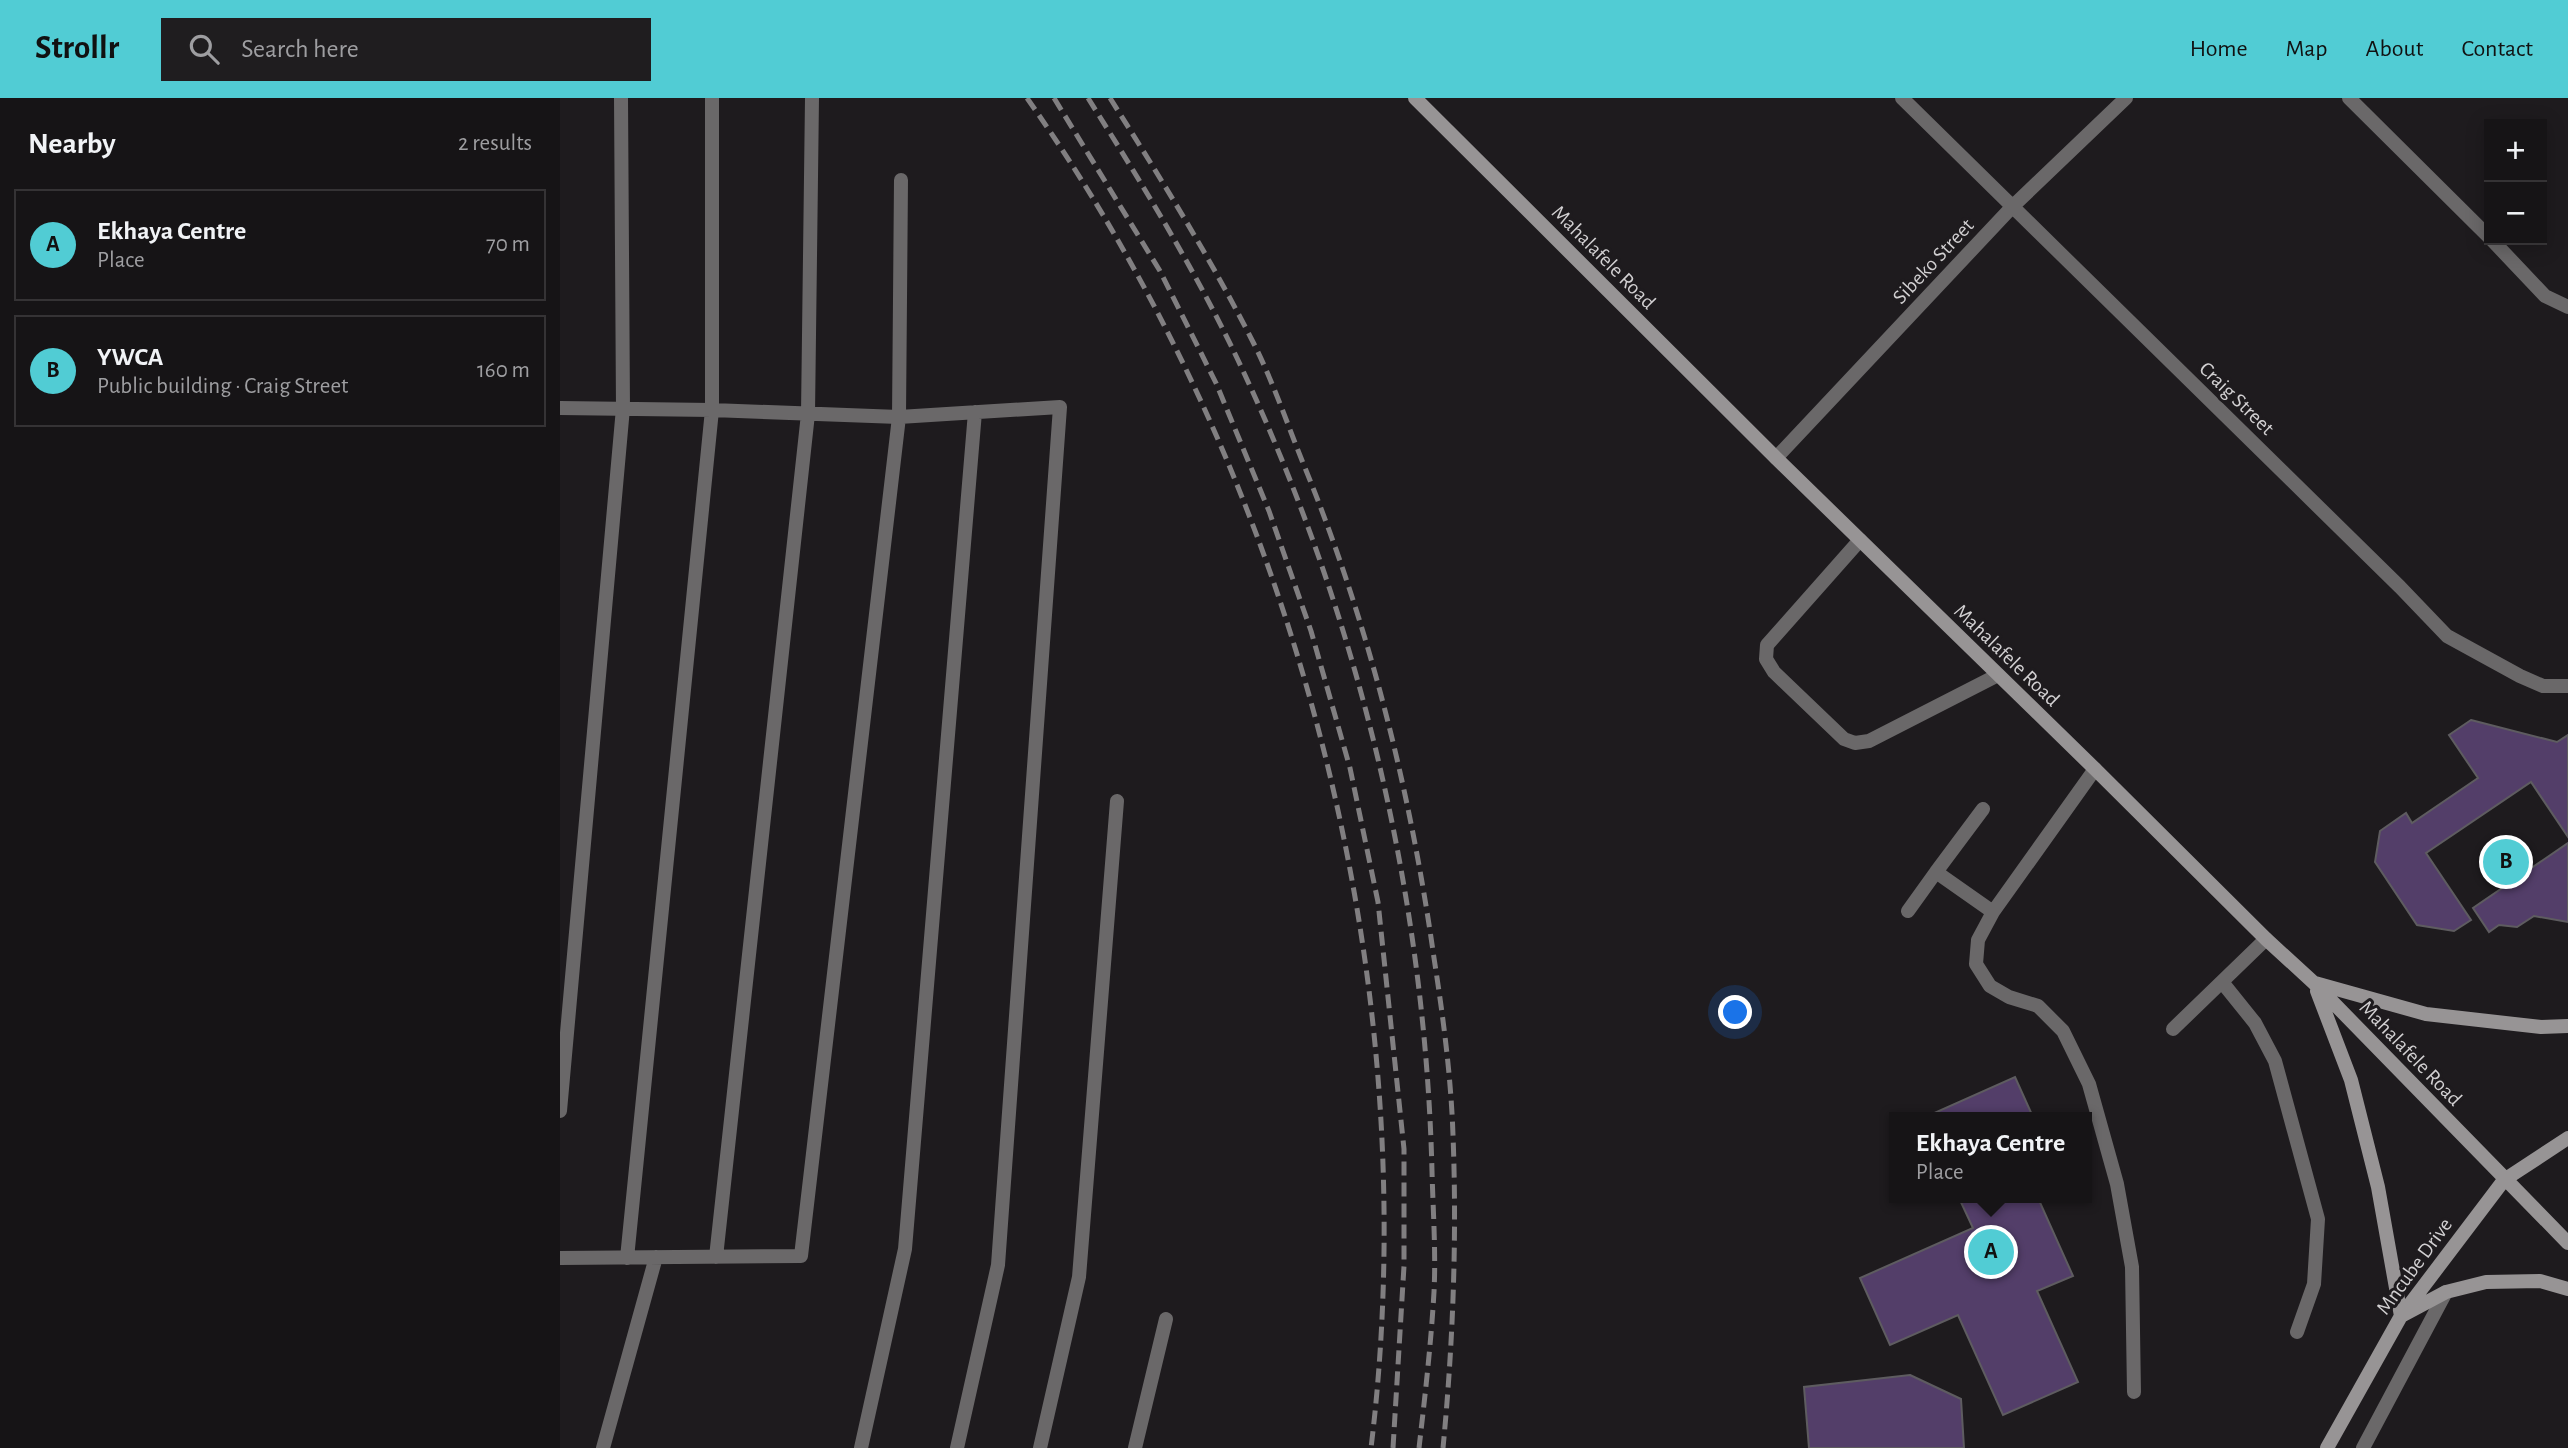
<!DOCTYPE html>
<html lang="en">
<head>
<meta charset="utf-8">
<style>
	:root { --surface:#161416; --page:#1f1d1f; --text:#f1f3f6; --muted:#9e9ea1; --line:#353335; --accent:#51ccd4 }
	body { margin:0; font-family:"Alegreya Sans",sans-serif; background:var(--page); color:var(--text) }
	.controls { position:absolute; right:21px; top:21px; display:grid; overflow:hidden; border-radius:0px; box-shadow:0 4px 18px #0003 }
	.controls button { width:63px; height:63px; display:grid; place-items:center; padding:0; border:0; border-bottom:2px solid var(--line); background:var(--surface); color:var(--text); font:35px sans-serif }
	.you { position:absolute; left:1176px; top:915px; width:24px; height:24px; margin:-18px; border:5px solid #fff; border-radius:50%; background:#1a73e8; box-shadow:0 0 0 10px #1a73e833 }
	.badge { display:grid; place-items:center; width:46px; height:46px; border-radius:50%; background:var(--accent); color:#111; font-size:23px; font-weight:700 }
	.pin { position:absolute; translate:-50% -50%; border:4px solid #fff; box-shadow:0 2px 7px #0006 }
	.popup { position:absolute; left:1329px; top:1014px; width:203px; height:91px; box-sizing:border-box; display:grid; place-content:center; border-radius:0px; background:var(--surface); filter:drop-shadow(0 2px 5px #0005); font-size:23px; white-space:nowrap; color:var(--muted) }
	.popup b { font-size:26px; color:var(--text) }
	.popup::after { content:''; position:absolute; left:50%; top:100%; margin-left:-14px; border:14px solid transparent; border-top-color:var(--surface) }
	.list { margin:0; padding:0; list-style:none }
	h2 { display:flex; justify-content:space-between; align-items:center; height:91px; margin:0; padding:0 28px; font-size:30px }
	h2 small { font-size:23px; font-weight:400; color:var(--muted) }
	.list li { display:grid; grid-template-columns:46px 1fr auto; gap:21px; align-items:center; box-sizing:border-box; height:112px; margin:0 14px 14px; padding:0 14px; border:2px solid var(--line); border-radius:0px }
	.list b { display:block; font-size:26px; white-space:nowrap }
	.list p { margin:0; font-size:23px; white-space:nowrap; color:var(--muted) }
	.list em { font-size:23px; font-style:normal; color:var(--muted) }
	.icon { flex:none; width:38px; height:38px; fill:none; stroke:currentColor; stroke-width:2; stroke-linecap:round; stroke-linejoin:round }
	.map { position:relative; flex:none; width:2008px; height:1350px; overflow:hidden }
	header { display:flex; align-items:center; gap:42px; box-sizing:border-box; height:98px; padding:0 35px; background:var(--accent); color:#111 }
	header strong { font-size:33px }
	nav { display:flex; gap:38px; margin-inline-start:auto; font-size:24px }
	.search { width:490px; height:63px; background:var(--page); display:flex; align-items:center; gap:18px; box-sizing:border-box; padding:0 24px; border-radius:0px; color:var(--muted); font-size:26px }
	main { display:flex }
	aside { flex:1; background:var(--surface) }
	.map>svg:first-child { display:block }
</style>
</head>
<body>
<header>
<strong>Strollr</strong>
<div class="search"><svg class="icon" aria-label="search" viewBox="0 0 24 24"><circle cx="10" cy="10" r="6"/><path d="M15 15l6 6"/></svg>Search here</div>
<nav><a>Home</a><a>Map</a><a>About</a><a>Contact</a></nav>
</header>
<main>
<aside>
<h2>Nearby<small>2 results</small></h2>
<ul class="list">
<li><span class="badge">A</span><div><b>Ekhaya Centre</b><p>Place</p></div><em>70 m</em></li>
<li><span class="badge">B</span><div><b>YWCA</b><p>Public building · Craig Street</p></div><em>160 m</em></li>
</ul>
</aside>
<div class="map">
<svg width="2008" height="1350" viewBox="0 0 2008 1350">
	<rect width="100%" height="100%" fill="#1e1b1e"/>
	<path fill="#533e69" stroke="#5e5c60" stroke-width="2" d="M1911,622L1997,644L2008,637V739L1971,684L1866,755L1911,822L1894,833L1857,827L1815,764L1820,733L1846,715L1852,725L1918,680L1889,637Z
		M2008,745V824L1974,818L1957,829L1939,827L1929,834L1913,810Z
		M1455,979L1473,1019H1373L1372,1016Z
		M1399,1100H1478L1513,1178L1477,1193L1518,1284L1443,1317L1398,1217L1330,1247L1300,1180L1413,1130Z
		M1350,1277L1401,1301L1404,1350H1249L1244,1289Z"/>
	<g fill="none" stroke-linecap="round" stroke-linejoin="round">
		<path stroke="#6a6869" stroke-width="14" d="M0,310L152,312L339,319L500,309L438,1167L397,1350
			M1300,442L1207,547L1206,561L1214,574L1284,641L1295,645L1309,643L1438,577
			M1535,671L1433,814L1418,842L1416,866L1430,888L1449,899L1478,908L1503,933L1529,986L1557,1086L1572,1169L1574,1294
			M1423,711L1376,774L1433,814
			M1348,813L1376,774
			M1662,884L1695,925L1715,963L1758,1121L1754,1186L1737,1234
			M1613,931L1706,841
			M0,1013L63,310L61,0
			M156,1159L248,316L252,0
			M0,1160L241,1158L339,319L341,82
			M67,1160L152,312V0
			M43,1350L96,1159
			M301,1350L345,1151L415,314
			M480,1350L519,1179L557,703
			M575,1350L606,1221"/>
		<path stroke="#6a6869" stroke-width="14" d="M1342,0L1840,489L1887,538L1960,578L1983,588H2008
			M1789,0L1929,139
			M1932,142L1985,198L2008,209
			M1216,360L1452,109L1566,0
			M1803,1350L1886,1194"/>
		<path stroke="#979495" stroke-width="14" d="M855,0L1216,360L1535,671L1706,841L1754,885L2008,1145
			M1755,885L1866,916L1981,929L2008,928
			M1757,893L1791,982L1818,1089L1841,1218L1886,1194L1926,1184L1980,1183L2008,1191
			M1767,1350L1841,1218L1944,1082L2008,1040"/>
		<path stroke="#817f81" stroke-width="5" stroke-dasharray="14 7" stroke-linecap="butt" d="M467,0C737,383 868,884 811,1350
			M494,0L600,173L656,285L709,413L751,533L790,670L818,804L844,1051V1168L833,1350
			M528,0C581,84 634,170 677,260C797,513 865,793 872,1073C873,1113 876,1154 874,1194C871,1246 865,1298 859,1350
			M550,0C601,81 651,161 694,246C713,284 727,325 743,365C808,523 850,690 874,860C883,918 891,978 893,1037C897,1141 893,1246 883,1350"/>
	</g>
	<g text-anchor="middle" stroke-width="6" stroke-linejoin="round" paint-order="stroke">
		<g font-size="21" fill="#d2d0d2" stroke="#1e1b1e">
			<text transform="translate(1044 159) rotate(45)" y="7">Mahalafele Road</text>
			<text transform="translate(1373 163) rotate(-47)" y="7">Sibeko Street</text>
			<text transform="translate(1677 300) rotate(44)" y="7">Craig Street</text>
			<text transform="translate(1447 557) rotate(44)" y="7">Mahalafele Road</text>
			<text transform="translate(1851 955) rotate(46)" y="7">Mahalafele Road</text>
			<text transform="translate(1854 1168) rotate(-54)" y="7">Mncube Drive</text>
		</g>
	</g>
</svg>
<div class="controls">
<button>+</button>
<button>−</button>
</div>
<div class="you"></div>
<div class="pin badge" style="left:1431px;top:1154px">A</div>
<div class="popup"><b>Ekhaya Centre</b>Place</div>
<div class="pin badge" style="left:1946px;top:764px">B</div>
</div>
</main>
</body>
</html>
